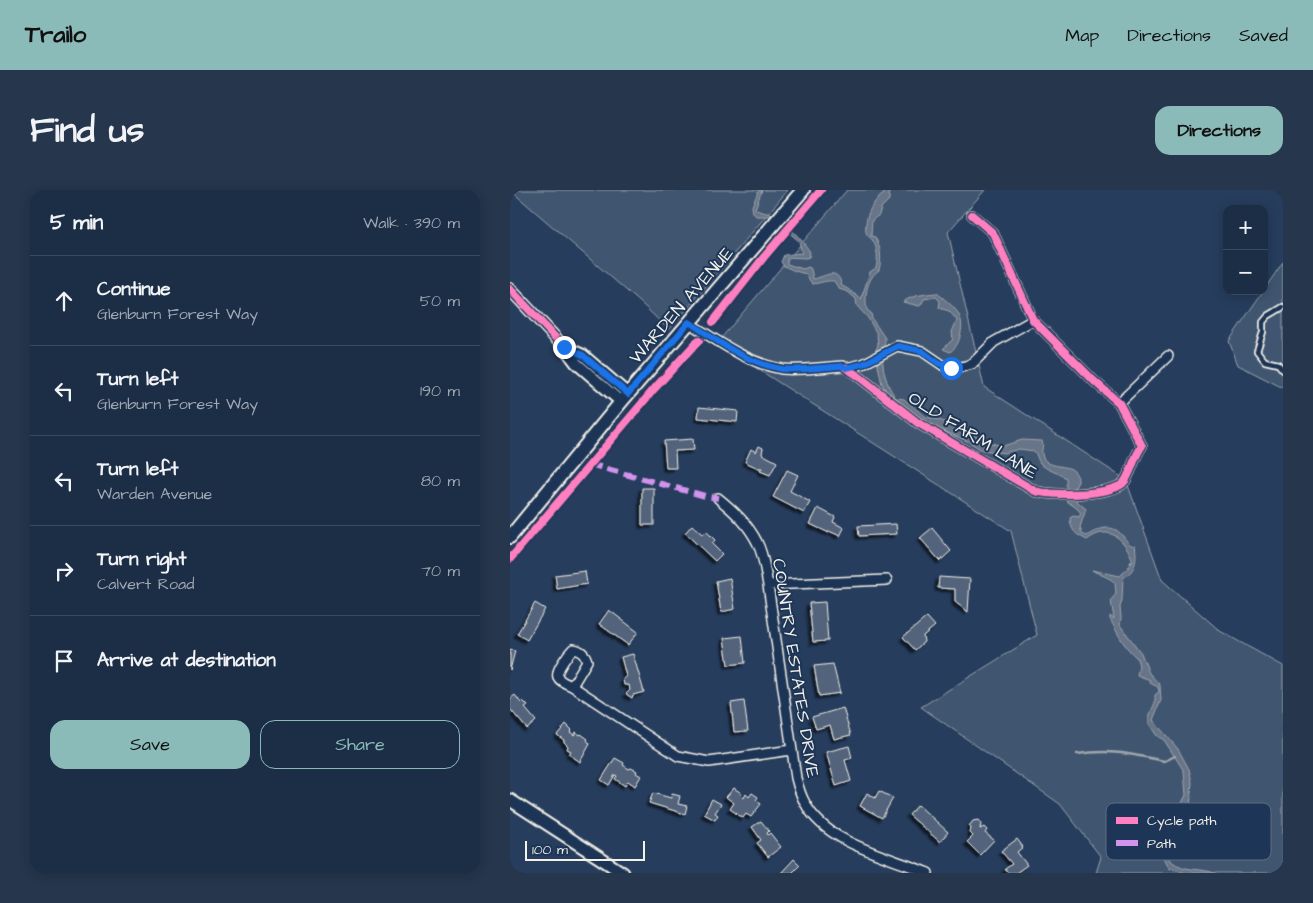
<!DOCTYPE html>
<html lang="en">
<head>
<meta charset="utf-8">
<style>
	:root { --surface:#1c2e46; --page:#25364d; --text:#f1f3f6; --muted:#a0a8b3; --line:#3a4a5f; --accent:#8bbbb9 }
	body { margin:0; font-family:"Architects Daughter",sans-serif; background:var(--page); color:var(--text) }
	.controls { position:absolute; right:15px; top:15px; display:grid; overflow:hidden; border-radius:10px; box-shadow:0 2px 12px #0003 }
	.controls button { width:45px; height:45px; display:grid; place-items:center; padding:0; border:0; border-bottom:1px solid var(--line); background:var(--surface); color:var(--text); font:25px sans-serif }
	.scale { position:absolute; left:15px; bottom:12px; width:120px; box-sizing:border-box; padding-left:5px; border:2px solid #f4f1e8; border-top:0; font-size:14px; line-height:18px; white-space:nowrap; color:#f4f1e8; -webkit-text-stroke:4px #1d3557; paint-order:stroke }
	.stop { position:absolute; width:15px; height:15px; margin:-11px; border:4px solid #1a73e8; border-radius:50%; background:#fff }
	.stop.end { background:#1a73e8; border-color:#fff; box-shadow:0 1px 5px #0008 }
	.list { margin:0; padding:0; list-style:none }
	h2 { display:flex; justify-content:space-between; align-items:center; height:65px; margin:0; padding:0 20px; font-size:21px }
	h2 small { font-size:16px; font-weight:400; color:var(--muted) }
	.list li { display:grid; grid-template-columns:32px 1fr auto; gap:15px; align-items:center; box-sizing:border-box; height:90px; padding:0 20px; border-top:1px solid var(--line) }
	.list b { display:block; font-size:19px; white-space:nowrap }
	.list p { margin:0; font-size:16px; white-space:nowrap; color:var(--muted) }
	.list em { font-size:16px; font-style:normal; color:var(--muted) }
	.actions { display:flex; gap:10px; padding:15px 20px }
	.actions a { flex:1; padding:11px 0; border:1px solid var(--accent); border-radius:15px; text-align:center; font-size:18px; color:var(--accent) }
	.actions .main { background:var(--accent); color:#111 }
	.icon { flex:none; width:28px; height:28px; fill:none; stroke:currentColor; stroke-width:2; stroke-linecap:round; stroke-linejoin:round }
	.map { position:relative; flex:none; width:773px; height:683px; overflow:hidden; border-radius:15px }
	header { display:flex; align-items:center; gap:30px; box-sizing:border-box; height:70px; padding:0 25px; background:var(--accent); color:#111 }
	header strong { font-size:24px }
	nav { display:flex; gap:28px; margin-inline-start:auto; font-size:18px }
	.intro { display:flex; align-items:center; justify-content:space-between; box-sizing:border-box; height:120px; padding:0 30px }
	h1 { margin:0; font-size:35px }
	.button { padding:12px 22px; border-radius:15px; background:var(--accent); color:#111; font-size:18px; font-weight:700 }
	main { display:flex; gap:30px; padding:0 30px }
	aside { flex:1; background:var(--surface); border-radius:15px; box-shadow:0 2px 12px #0003 }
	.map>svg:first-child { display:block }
</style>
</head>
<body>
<header>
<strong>Trailo</strong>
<nav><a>Map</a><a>Directions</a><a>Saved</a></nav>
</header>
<div class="intro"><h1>Find us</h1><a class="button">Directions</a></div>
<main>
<aside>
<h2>5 min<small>Walk · 390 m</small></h2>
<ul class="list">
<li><svg class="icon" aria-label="ahead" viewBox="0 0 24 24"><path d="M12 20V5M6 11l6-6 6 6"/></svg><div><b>Continue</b><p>Glenburn Forest Way</p></div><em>50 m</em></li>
<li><svg class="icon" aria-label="left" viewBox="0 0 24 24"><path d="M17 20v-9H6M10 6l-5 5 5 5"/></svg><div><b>Turn left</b><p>Glenburn Forest Way</p></div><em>190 m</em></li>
<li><svg class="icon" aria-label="left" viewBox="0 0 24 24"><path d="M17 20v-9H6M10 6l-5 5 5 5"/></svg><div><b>Turn left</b><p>Warden Avenue</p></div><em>80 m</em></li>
<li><svg class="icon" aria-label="right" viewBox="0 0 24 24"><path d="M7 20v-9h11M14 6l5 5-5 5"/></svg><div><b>Turn right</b><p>Calvert Road</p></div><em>70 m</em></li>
<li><svg class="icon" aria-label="arrive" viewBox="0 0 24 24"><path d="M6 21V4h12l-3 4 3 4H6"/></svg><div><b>Arrive at destination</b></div></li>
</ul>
<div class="actions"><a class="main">Save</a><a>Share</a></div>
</aside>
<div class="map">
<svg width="773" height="683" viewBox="0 0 773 683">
	<defs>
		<filter id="shadow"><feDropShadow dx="-3" dy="3" stdDeviation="1" flood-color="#0009"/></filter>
	</defs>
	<rect width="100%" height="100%" fill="#263d5d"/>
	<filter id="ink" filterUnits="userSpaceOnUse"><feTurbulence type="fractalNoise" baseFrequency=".02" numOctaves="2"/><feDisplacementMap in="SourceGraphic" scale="10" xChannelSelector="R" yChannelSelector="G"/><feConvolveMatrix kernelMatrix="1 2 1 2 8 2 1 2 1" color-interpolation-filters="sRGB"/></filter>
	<g filter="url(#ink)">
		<path fill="#40546f" stroke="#9aa2ac" d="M0,0H278L159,140L131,113Z
			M337,0H475L438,42L474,197L616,290L652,390L710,441L773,476V683H586L591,667L550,614L411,517L527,445L501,341L207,153Z
			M773,72V198L728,175L719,151Z"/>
		<path fill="#677588" stroke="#9fa7ae" d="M249,0H252L245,19C251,23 258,22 264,26C278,35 291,48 300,62L299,67L296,68L277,67V74L293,79L299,77L301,79L303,89C316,87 327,75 332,96L338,99L351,109L360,82L366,78C368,71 368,58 363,51C361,47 357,47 356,42C354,28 362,11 374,4L373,0H379V10L371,18L369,25L362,30L361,46L365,47C371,58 372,68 369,80C357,88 354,106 357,120L361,123L362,129L375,148C375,153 374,155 373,160C371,177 376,195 386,208L394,209L414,226L439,233L481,253L493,256L512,250L532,251C534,256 531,259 532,264C535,281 561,272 566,284C568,286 568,289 568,292L563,300L562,307L576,319L570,337L572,344L577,346C587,339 601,333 611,344C615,348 617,353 623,356L625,354C627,368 627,380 613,388L612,410L610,417L611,428L610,435L631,463L639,483L650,495L651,510L643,530L668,559L679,579L682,592L680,619C675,623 667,623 662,627C659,630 658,635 656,638C648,659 657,654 661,671C675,682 691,678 705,683H675L662,678L660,679L647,654L653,633V627L659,620L665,618L672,613L676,605L674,581L654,550L647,546L639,534V526L645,513V505L649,502L648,497L640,493V490L627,485L629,476L627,468C614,457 608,444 600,429V426L604,429L601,410L606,404L605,393C600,387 589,385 582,380L610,386L618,378L621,371V374L623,371C615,349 599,333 577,350C565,344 561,341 560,328L563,326L569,327L571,323C567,317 561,315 556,310V288C548,282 537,281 530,273C527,269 527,264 524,261L509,259L494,263L472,260L457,251L415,233L407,226L389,215L378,205L372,194L365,162L368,155L367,144L358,128L347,116L346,109L338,102L329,99L324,91C316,90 311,93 303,94L300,91L296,84L285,81L274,76L271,72L274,65L292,63L289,51L259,26H246L243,23L242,16Z
			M427,103C440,114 455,123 451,142C449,151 448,156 440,162L433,159L443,149L442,142L447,130L439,121L429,118L430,111L426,107L414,109L411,115L409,116L393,112C402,105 416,104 427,103Z"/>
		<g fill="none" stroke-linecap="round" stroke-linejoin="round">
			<path stroke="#9fa7ae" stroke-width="2.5" d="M567,564C602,559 621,564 655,571L665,566"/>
		</g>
		<path fill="#52647b" stroke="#f4f1e8" filter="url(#shadow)" d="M189,217L228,221L227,232L188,228Z
			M183,249L184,260L165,261L166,278H156L154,251Z
			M249,256L253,258L252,264L267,272L260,285L250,281L252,278H248L235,272L241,259L246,262Z
			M277,280L288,285L280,301L300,312L294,323L263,307Z
			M132,298H144V335H132Z
			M308,318L325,327L323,332L334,338L330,346L319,341V343L300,334Z
			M386,334L387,344L349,346L348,336Z
			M182,335L192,344L197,342L205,350L202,354L212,364L205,371L175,343Z
			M422,338L441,361L430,371L410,348Z
			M75,381L77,394L47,399L45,385Z
			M429,387L460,389L458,422L445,412V399L428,398Z
			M220,388L225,419L211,422L206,391Z
			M315,412L318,451L303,452L299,413Z
			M25,413L35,419L17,450L7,444Z
			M99,420L128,442L118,455L89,434Z
			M417,427L425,436L413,446L414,452L405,460L393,447Z
			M232,446L235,473L218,475L214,448Z
			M0,460L5,461L0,480Z
			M123,464L134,502L123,505L122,508L116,504L120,500L119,495H114L113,489L116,486L111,467Z
			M323,474L330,503L309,506L304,476Z
			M5,505L11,513L13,511L18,516L15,518L26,531L17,539L0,519V509Z
			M234,511L238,541L224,542L221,513Z
			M333,518L341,545L324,549L320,535L306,539L302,527Z
			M56,534L62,540L60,542L64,545L66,542L70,545L71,544L78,549L77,550L80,554L70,572L59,564L61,561L57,559L58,556L54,552V550L47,545Z
			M339,556L342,568L335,570L341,591L326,596L316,562Z
			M105,568L114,573L113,575L119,579L121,578L127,581L126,583L131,586L125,596L118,591L115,596L105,589L107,586L105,585L99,595L91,590Z
			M224,598L231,603V605L234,608L236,604L239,607L242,603L248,607L246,610L251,614L241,627L236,624L233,628L220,619L224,613L216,607Z
			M369,601L383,608L372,628L350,616L357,603L365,608Z
			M143,603L161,608L162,604L170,606L168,614L177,616L175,624L139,613Z
			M202,609L211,614L205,623L208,625L205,630L194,624Z
			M408,615L438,642L430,652L399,625Z
			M468,630L471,634L470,639L474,637L477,640L475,643L484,650L470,665L457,652L463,646L460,643L461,638L459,636L463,631Z
			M251,631L259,641L257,643L258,645L260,643L271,657L258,667L247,653L251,650L242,637Z
			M507,649L513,657L507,662L517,675L506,683H498L495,679L502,674L491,661Z
			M284,669L290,675L283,682L284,683H271Z"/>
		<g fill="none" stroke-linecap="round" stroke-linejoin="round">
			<g stroke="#f4f1e8" stroke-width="8">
				<path id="service" d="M773,117L758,126L753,132V142L747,161L755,171L768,174L773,180"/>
			</g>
			<g stroke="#f4f1e8" stroke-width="12">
				<path id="minor" d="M179,133C208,151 237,173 272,179C288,181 315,177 333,176L336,178L353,174L387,156L412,161L434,176L441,179L448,178L462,174L484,152L523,130
					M336,178L347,185L408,233L525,301C540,306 606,306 615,291C622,280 624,267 632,256L609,213L584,191L523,130L483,43L462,25
					M609,213L658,166
					M208,308C224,321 238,334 247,352C254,365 255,381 258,395L286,588C288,596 291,606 295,613C317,655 379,666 418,683
					M258,395L377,390
					M62,496C47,490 43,487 53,472C56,467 59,463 63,459C71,460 75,464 77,471L62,496L168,566L199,572L281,560"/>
			</g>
			<g stroke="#f4f1e8" stroke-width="14">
				<path id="tertiary" d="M0,99L54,157L66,173L111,212
					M55,157L73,165L118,204"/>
			</g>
			<g stroke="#f4f1e8" stroke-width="15">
				<path id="secondary" d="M0,610L113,683"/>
			</g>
			<g stroke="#f4f1e8" stroke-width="16">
				<path id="primary" d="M0,347L111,212L293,0"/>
			</g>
			<use href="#service" stroke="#1d3557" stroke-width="4.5"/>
			<use href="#minor" stroke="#1d3557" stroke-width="9"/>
			<use href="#tertiary" stroke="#1d3557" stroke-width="10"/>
			<use href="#secondary" stroke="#1d3557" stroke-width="11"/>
			<use href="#primary" stroke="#1d3557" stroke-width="12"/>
			<path stroke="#d193ec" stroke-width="6" stroke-dasharray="12 6" stroke-linecap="butt" d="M79,274L195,306L208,308"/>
			<g stroke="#1d3557" stroke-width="11">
				<path id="cycleway" d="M0,99L54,157
					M203,132L254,67L311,0
					M336,178L347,185L408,233L525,301C540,306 606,306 615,291C622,280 624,267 632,256L609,213L584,191L523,130L483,43L462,25
					M0,369L145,198L185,154L189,151"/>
			</g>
			<use href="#cycleway" stroke="#ff80c0" stroke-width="8"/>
		</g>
	</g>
	<g fill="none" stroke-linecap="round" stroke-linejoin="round" filter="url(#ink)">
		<path stroke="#1a73e8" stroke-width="6" d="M54,157L73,165L118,204L179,132C207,151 237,173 272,179C288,181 315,177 333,176L336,178L353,174L388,156L412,161L428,173L441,178"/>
	</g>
	<g text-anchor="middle" stroke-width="4" stroke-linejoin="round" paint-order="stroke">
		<g font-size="18" fill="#f4f1e8" stroke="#1d3557">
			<text transform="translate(171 115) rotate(-49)" y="6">WARDEN AVENUE</text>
			<text transform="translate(463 245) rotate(32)" y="6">OLD FARM LANE</text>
			<text transform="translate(286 478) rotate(81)" y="6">COUNTRY ESTATES DRIVE</text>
		</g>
	</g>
	<rect x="596" y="613" width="165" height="57" rx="8" fill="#1d3557" stroke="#5e6d82" stroke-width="1"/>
	<rect x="606" y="627" width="22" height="7" fill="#ff80c0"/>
	<rect x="606" y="650" width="22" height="6" fill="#d193ec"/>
	<g font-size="14" fill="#f4f1e8">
		<text x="637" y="635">Cycle path</text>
		<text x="637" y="658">Path</text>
	</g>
</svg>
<div class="controls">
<button>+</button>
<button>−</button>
</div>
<div class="scale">100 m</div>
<div class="stop" style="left:441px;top:178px"></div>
<div class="stop end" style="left:54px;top:157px"></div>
</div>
</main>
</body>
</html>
